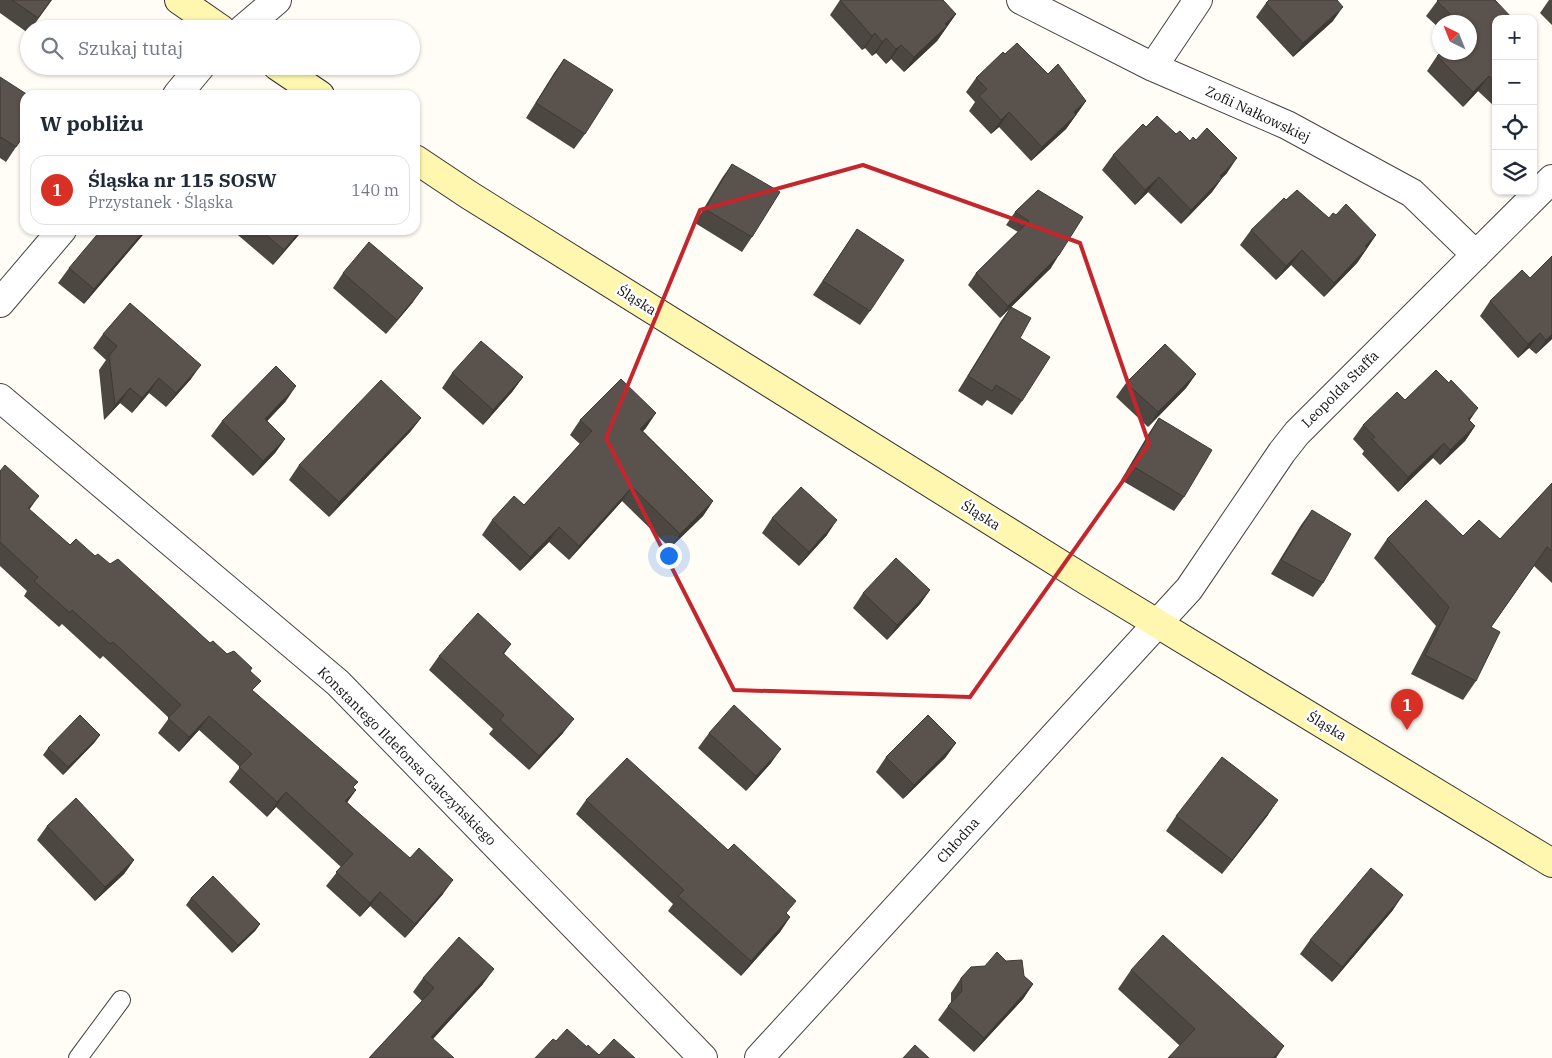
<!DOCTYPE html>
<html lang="pl">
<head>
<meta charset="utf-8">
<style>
	:root { --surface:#fff; --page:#f2f2f3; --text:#1f2937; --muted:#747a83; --line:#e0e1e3; --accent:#d93025 }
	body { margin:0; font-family:"IBM Plex Serif",serif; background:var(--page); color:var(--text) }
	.controls { position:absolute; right:15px; top:15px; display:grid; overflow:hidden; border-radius:10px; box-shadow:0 1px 4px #0004 }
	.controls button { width:45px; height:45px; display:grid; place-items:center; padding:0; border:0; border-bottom:1px solid var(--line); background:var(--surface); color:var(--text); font:25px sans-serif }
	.compass { position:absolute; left:1432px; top:15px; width:45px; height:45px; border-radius:50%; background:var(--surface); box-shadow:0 1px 4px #0004; rotate:317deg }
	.you { position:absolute; left:668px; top:555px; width:18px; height:18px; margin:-12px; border:4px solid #fff; border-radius:50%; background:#1a73e8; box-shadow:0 0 0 8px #1a73e833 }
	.badge { display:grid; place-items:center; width:32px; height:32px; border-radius:50%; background:var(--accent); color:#fff; font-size:16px; font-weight:700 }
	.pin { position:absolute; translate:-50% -41px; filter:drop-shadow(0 1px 2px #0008) }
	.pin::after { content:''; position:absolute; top:26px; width:18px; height:15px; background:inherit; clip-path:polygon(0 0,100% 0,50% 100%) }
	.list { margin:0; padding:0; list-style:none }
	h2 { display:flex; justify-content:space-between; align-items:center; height:65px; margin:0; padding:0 20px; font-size:21px }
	h2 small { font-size:16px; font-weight:400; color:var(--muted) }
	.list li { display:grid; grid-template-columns:32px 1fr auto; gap:15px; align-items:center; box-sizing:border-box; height:70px; margin:0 10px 10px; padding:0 10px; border:1px solid var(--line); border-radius:15px }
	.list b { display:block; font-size:19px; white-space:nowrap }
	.list p { margin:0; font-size:16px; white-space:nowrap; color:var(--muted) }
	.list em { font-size:16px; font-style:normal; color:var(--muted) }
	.icon { flex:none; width:28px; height:28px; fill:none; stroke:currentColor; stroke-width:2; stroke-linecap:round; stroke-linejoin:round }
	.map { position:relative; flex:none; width:1552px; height:1058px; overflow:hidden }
	.search { position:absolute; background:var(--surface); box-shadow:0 1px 4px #0004; left:20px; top:20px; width:400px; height:55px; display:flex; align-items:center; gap:12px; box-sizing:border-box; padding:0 18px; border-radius:28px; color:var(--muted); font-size:19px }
	.panel { position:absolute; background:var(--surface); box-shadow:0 1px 4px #0004; left:20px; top:90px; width:400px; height:145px; border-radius:15px }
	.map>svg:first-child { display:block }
</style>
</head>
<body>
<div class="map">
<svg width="1552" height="1058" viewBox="0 0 1552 1058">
	<rect width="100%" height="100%" fill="#fffdf5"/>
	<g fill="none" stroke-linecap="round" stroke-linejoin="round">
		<g stroke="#444" stroke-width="20">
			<path id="lane" d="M78,1058L121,1000"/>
		</g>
		<g stroke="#444" stroke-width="30">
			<path id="street" d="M1021,0L1153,67L1287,125L1412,193L1476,255
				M243,29L277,0
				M1153,67L1198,0
				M177,95L201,66
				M0,303L62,230
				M0,398L338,683L703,1058
				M759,1058L1189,589L1282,452L1297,433L1552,179"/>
		</g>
		<g stroke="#333" stroke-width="30">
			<path id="secondary" d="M179,0L221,29
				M277,66L320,95
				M415,159L469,195L1084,579L1552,863"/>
		</g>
		<use href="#lane" stroke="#fff" stroke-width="18"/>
		<use href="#street" stroke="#fff" stroke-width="28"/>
		<use href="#secondary" stroke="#fff6b0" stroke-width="28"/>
	</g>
	<path fill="#4d4742" d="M0,0H52L31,29H29L28,33L0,13Z
		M840,0L956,14L937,41L904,72L891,59L886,64L876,53L872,56L865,48L862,50L830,15Z
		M1438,0L1496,19V105L1494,106L1478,91L1463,107L1427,71L1437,56L1470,22H1440V29L1426,16Z
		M1549,0H1552V25L1540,13Z
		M1266,3L1333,21L1293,57L1256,17Z
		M1005,54L1048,74L1086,101L1066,129L1031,161L999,127L991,134L969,111L975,102L966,92L976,78Z
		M564,59L585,134L574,149L526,118L554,73Z
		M0,77L16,147L6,162L0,158Z
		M1176,134L1190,141L1227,173L1222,178L1212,192L1181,224L1148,192L1135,205L1102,170L1113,155Z
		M732,164L752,237L742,252L695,223L722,178Z
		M1038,190L1051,268L1000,318L968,285L976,273L1018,232L1006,225L1015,212Z
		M1286,200L1329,218L1336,215L1376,235L1357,263L1324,297L1291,265L1276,280L1240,245L1251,230Z
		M857,229L870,311L860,325L813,295Z
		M147,230L84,304L58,283L69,268Z
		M232,230H303L273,265Z
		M343,273L413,302L386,334L333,288Z
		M1490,301L1552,339L1536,354L1529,348L1518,358L1480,316Z
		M1011,307L1020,338L1022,401L1012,415L987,400L982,406L958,391L1001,321Z
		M103,334L191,379L166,407L149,393L132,413L120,403L104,420L99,370L106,360L93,348Z
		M452,373L523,377L512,392L483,425L442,388Z
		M1196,374L1186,388L1148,427L1116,397L1126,383Z
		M1405,400L1470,421L1475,426L1465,441L1440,465L1433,458L1398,492L1362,454L1364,451L1353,439L1363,425Z
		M286,401L267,421L285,439L275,453L253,476L211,436L222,421Z
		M421,418L410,432L329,517L289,480L299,465Z
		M1159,418L1184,497L1174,511L1121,480L1149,433Z
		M580,420L646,428L643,431L713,501L703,516L670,548L622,501L569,560L549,542L520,571L482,535L492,520L524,505L580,444L570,435Z
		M0,471L29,510L70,545L95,556L110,564L210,643L227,654L250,671L253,691L356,790L347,802L443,894L405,938L370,906L360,917L326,886L341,867L276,807L267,817L229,782L240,767L199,730L179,752L158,733L169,718L103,656L100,659L62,624L59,627L24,596L27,591L0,566Z
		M1552,483V583L1534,566L1491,627L1476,681L1463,700L1411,674L1436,626L1374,558L1387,539L1463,536L1500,539Z
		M1312,510L1323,583L1313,597L1271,574L1301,525Z
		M772,518L827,535L799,566L762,533Z
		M930,590L920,604L887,640L853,608L863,593Z
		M511,644L504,654L563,733L529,770L489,734L493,729L429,670L439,656Z
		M709,733L771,763L746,791L698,748Z
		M100,735L94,743L63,775L43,755L48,748Z
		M956,743L945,758L903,799L876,772L886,757Z
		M586,800L787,914L790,917L780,932L741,976L668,911L673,904L576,814Z
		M1268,815L1222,874L1166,831L1176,816Z
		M47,826L134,860L124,874L95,901L37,840Z
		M191,898L260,924L255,931L232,953L186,905Z
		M1393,910L1332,982L1300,954L1310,940Z
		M1131,970L1276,1058L1179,1045L1118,989Z
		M1024,976L1033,984L1023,999L974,1052L938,1020L951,1002V993L961,978Z
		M423,978L483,984L433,1039L369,1058L422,1001L413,992Z"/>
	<path fill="#3f3936" d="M1343,7L1333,21L1293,57L1303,43Z
		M956,14L937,41L904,72L914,57L945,24Z
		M875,33L865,48L862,50L872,36Z
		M886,38L876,53L872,56L882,42Z
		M901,45L891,59L886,64L896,49Z
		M1489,76L1478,91L1463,107L1473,92Z
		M1086,101L1066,129L1031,161L1042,147L1074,112Z
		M1009,112L999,127L991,134L1001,120Z
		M1237,158L1227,173L1210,190L1220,176Z
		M1159,177L1148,192L1135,205L1145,190Z
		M1222,178L1212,192L1181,224L1191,210Z
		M145,230H147L84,304L94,289Z
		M301,230H303L273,265L284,250Z
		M1376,235L1357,263L1324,297L1334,283L1365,246Z
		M1302,250L1291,265L1276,280L1286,266Z
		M1059,255L1051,268L1000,318L1008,306Z
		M423,288L413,302L386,334L397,320Z
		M1540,333L1529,348L1518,358L1528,344Z
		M1552,334V339L1536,354L1546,340Z
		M201,365L191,379L166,407L176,393Z
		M1196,374L1186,388L1148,427L1158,412Z
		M523,377L512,392L483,425L493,410Z
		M159,378L149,393L132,413L142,398Z
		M296,386L286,401L255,434L265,419Z
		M130,388L120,403L104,420L115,405Z
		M1478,408L1468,423V419Z
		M656,413L646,428L630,444L640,429Z
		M421,418L410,432L329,517L339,502Z
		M1475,426L1465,441L1440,465L1450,450Z
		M285,439L275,453L253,476L263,461Z
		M1444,443L1433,458L1398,492L1408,477Z
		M632,487L622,501L569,560L579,546Z
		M39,496L29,510L28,508Z
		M713,501L703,516L670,548L680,534Z
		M837,520L827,535L799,566L809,552Z
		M559,527L549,542L520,571L530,557Z
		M930,590L920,604L887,640L897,625Z
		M209,716L199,730L179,752L189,737Z
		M574,719L563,733L529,770L539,756Z
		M100,735L94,743L63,775L68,767Z
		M956,743L945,758L903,799L914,785Z
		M781,749L771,763L746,791L756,776Z
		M356,790L346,804L345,801Z
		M286,792L276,807L267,817L277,802Z
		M1278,800L1268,815L1222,874L1232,860Z
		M134,860L124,874L95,901L105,887Z
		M453,880L443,894L405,938L415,924Z
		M380,892L370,906L360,917L370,903Z
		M1403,895L1393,910L1332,982L1342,967Z
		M790,917L780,932L741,976L751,961Z
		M260,924L255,931L232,953L238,945Z
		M494,969L483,984L421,1052L431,1037Z
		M1033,984L1023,999L974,1052L984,1038Z
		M1284,1046L1276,1058H1273Z"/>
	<path fill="#5a524d" stroke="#3f3936" d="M12,0H51L38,18Z
		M840,0H943L956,14L945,24L947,26L914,57L901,45L896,49L886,38L882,42L875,33L872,36Z
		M1269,0H1337L1343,7L1303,43L1266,3Z
		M1438,0H1495L1513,19H1496V84L1489,76L1473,92L1437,56L1441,52H1470V22H1458L1437,1Z
		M1017,43L1048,74L1058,64L1086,101L1074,112L1076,115L1042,147L1009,112L1001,120L979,96L987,89L976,78L1003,52L1005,54Z
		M564,59L613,90L585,134L536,103Z
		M0,77L28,95H25V134L16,147L1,137L0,139Z
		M1157,116L1176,134L1180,131L1190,141L1193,137L1196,140L1207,128L1237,158L1220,176L1222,178L1191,210L1159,177L1145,190L1113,155L1143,124L1146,127Z
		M732,164L780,192L752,237L705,209Z
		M1038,190L1083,217L1059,255L1008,306L976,273L1029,221L1015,212Z
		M1297,190L1329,218L1333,213L1336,215L1346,204L1376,235L1365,246L1367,248L1334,283L1302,250L1286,266L1251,230L1284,198L1286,200Z
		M857,229L904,260L870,311L823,281Z
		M101,230H145L94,289L69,268Z
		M260,230H301L284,250Z
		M369,242L423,288L397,320L343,273Z
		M1552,256V334L1546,340L1540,333L1528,344L1490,301L1522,270L1530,278Z
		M130,303L201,365L176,393L159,378L142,398L130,388L115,405L109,356L117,346L103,334Z
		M1011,307L1031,318L1020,338L1050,357L1022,401L996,385L992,391L968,376Z
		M481,341L523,377L493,410L452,373Z
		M1165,344L1196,374L1158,412L1126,383Z
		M276,366L296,386L265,419L285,439L263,461L222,421Z
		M1436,370L1449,383L1451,380L1478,408L1468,419L1475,426L1450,450L1444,443L1408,477L1372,439L1375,437L1363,425L1397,392L1405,400Z
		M621,379L656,413L640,429L713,501L680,534L632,487L579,546L559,527L530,557L492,520L514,496L524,505L592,431L580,420Z
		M381,380L421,418L339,502L299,465Z
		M1159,418L1212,450L1184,497L1131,465Z
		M5,465L39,496L28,508L70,545L76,539L95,556L98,554L110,564L118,559L210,643L213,641L227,654L234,651L252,668L250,671L261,681L252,690L358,782L353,787L356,790L345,801L410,858L419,848L453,880L415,924L380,892L370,903L336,872L353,854L286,792L277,802L239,767L252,754L209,716L189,737L168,718L181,705L113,642L110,644L72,610L70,613L34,581L38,577L0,542V471Z
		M1552,483V551L1547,547L1491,627L1500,632L1476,681L1425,655L1449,607L1387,539L1426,500L1463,536L1479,520L1500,539Z
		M801,487L837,520L809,552L772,518Z
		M1312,510L1351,534L1323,583L1281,560Z
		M896,558L930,590L897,625L863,593Z
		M478,613L511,644L503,653L574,719L539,756L500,720L504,715L439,656Z
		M734,705L781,749L756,776L709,733Z
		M80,715L100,735L68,767L48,748Z
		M928,715L956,743L914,785L886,757Z
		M1222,757L1278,800L1232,860L1176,816Z
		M627,758L728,850L734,844L796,901L786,913L790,917L751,961L678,896L684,890L586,800Z
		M76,798L134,860L105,887L47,826Z
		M1371,868L1403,895L1342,967L1310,940Z
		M213,876L260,924L238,945L191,898Z
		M1163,935L1284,1046L1273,1058H1168L1195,1029L1131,970Z
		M459,937L494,969L431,1037L454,1058H369L434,988L423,978Z
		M997,952L1006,961L1022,960L1024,976L1033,984L984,1038L948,1006L962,991L961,978L971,967L985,966Z
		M567,1029L587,1047L588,1045L599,1055L614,1039L635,1058H535L553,1039L556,1041Z
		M915,1045L929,1058H903Z"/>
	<path fill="none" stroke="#c4262e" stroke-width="4" stroke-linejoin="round" d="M863,165L1080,243L1149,444L970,697L734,690L606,438L700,210Z"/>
	<g text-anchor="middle" stroke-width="5" stroke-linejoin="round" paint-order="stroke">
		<g font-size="14" fill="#111" stroke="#fff">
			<text transform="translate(1258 114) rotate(25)" y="5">Zofii Nałkowskiej</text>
			<text transform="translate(637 300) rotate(32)" y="5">Śląska</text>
			<text transform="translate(1340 389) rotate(-45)" y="5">Leopolda Staffa</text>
			<text transform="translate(981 515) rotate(32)" y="5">Śląska</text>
			<text transform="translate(1327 726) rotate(31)" y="5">Śląska</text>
			<text transform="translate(407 756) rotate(45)" y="5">Konstantego Ildefonsa Gałczyńskiego</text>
			<text transform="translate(958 840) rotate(-48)" y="5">Chłodna</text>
		</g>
	</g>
</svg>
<div class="controls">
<button>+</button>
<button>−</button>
<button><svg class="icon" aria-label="locate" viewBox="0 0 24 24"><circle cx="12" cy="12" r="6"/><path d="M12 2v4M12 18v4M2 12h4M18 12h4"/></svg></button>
<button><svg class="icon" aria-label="layers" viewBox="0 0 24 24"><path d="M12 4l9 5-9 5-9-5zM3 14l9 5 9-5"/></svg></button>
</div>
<svg class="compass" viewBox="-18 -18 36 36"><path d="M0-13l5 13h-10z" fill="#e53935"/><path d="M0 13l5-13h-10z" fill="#747a83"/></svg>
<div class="you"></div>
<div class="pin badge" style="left:1407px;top:730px">1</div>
<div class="search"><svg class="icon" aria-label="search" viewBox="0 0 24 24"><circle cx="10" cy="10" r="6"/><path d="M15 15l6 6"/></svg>Szukaj tutaj</div>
<section class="panel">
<h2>W pobliżu<small></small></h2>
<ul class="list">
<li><span class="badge">1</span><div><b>Śląska nr 115 SOSW</b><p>Przystanek · Śląska</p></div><em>140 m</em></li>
</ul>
</section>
</div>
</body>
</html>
